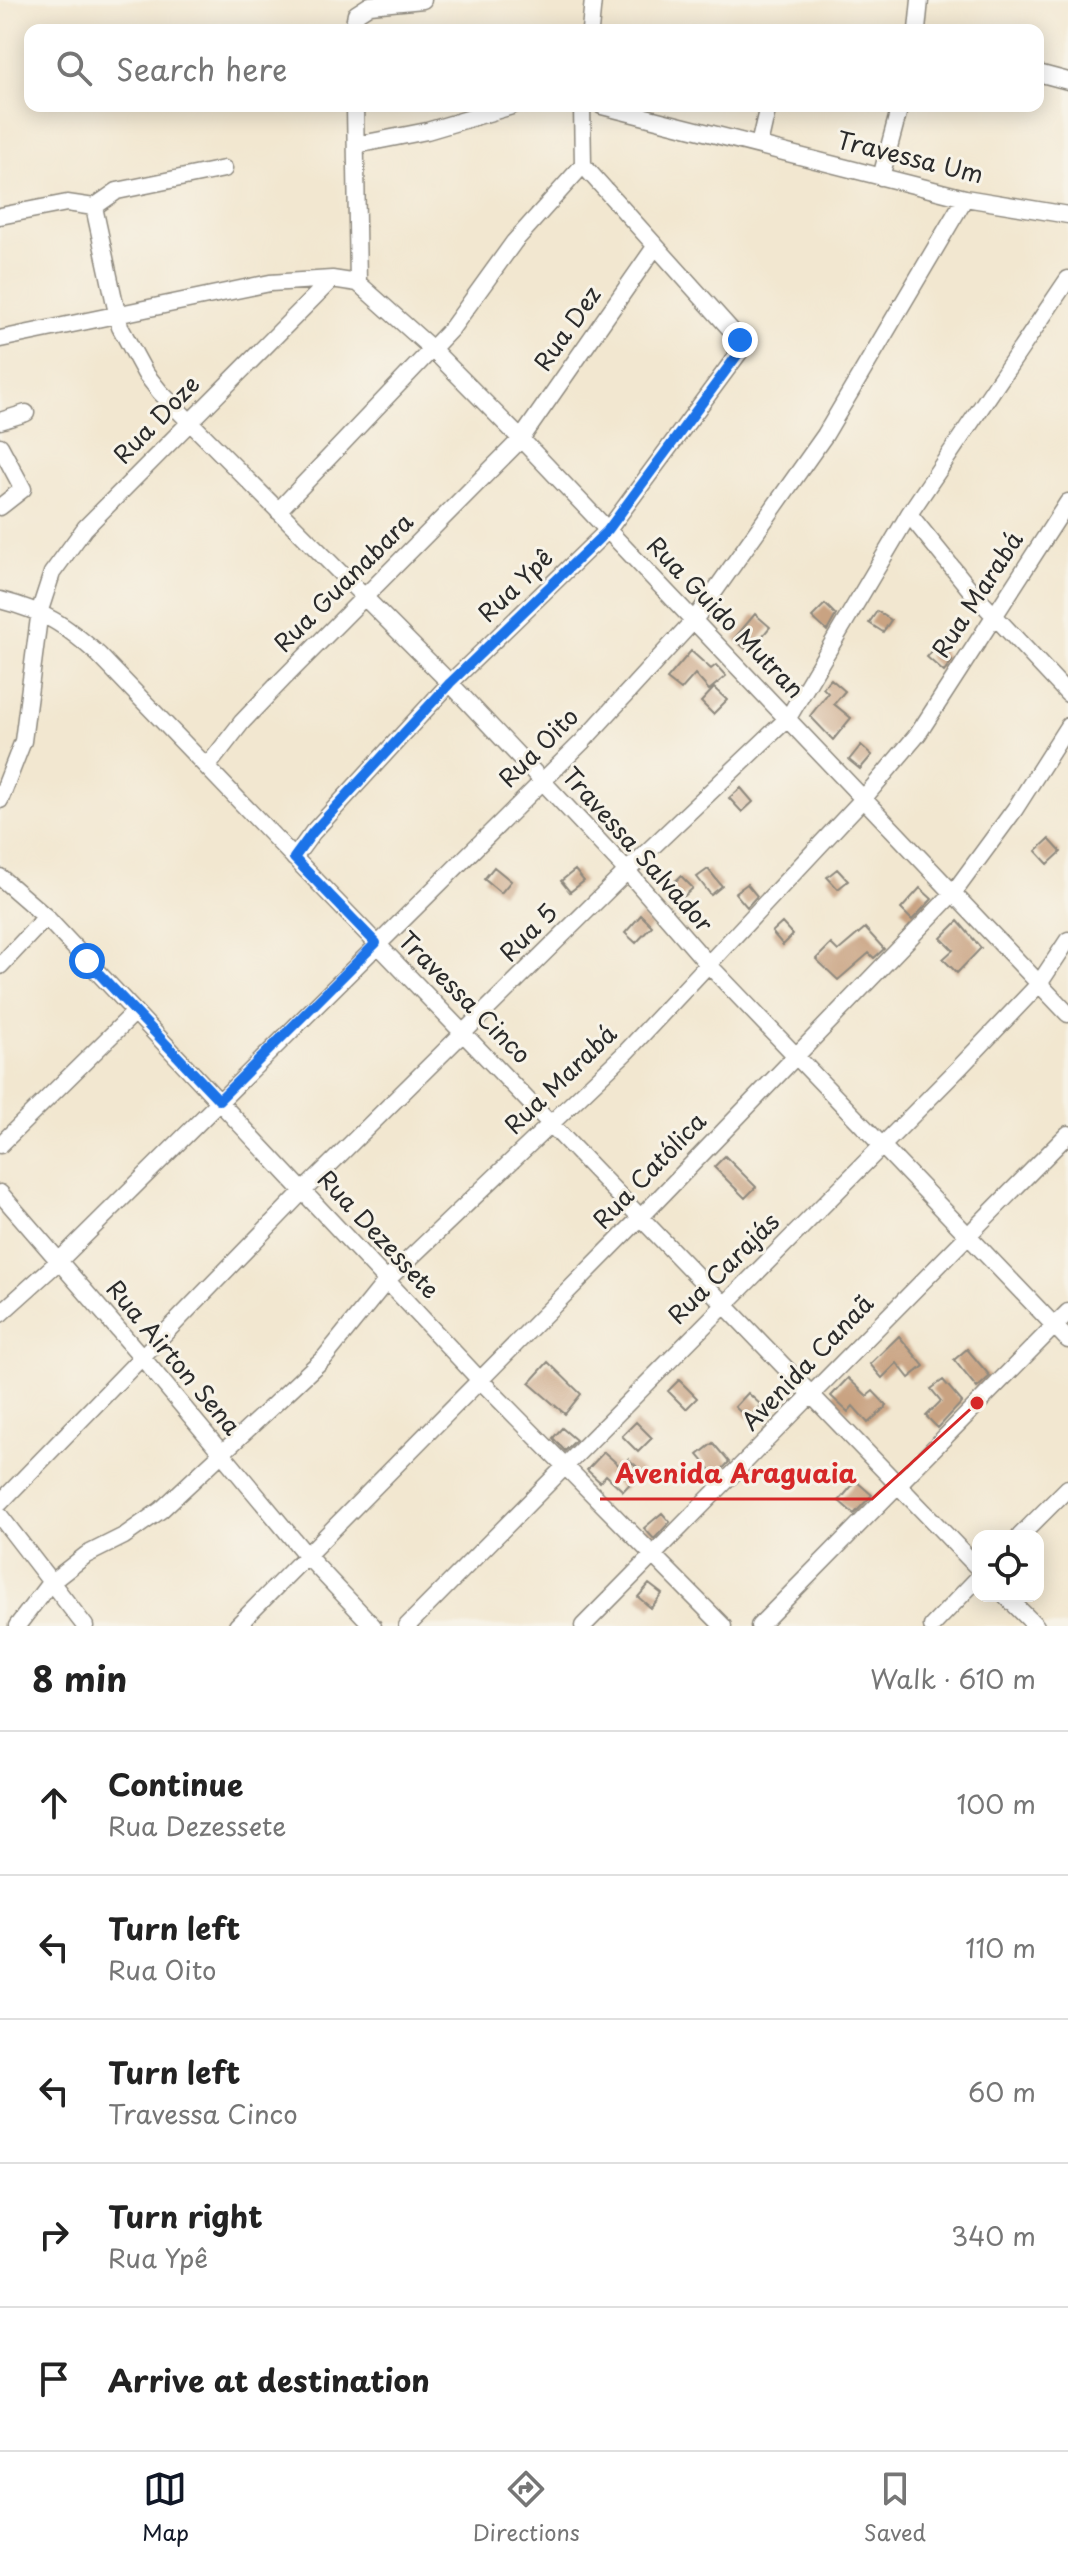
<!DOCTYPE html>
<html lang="en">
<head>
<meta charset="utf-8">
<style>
	:root { --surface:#fff; --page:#f2f2f2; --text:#222; --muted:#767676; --line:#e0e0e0; --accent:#111827 }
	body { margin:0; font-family:"Playpen Sans",sans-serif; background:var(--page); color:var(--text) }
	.controls { position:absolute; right:24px; bottom:24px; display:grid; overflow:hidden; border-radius:16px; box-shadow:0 4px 20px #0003 }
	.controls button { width:72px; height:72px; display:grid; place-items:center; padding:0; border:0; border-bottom:2px solid var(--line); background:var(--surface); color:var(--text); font:40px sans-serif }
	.stop { position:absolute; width:24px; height:24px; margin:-18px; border:6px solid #1a73e8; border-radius:50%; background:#fff }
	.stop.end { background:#1a73e8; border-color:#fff; box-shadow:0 2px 8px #0008 }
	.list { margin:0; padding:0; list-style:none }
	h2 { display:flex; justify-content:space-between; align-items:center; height:104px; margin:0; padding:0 32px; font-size:34px }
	h2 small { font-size:26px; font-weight:400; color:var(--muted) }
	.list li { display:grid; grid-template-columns:52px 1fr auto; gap:24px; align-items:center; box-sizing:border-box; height:144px; padding:0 32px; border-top:2px solid var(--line) }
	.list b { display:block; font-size:30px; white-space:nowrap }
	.list p { margin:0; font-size:26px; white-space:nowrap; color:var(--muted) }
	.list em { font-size:26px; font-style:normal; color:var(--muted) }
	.icon { flex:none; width:44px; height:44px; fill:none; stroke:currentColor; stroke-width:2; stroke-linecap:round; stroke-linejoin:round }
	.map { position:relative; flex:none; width:1068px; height:1626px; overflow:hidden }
	.search { position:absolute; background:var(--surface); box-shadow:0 4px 20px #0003; left:24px; right:24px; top:24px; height:88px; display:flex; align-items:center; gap:20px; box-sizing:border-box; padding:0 28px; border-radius:16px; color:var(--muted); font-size:30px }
	.sheet { height:824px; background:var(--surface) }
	nav { display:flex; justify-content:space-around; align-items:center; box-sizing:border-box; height:112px; border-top:2px solid var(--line); background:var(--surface); font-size:22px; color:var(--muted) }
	nav a { display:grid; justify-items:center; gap:4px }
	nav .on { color:var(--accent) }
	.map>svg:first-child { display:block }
</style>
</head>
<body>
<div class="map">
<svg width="1068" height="1626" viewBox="0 0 1068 1626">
	<rect width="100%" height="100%" fill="#f7f3e8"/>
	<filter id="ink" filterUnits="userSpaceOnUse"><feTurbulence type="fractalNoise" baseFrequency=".0125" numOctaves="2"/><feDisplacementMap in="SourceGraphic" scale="16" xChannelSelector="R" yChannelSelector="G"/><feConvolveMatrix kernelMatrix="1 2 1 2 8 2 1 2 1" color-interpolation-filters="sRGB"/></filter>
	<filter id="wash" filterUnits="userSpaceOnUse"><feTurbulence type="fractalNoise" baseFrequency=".006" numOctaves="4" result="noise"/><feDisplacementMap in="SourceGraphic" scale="32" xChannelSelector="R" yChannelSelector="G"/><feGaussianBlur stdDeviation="1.8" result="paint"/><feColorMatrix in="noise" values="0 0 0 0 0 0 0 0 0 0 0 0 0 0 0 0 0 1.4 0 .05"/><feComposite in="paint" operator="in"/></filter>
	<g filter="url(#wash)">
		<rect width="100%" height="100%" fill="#f2e7d0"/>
		<g id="blocks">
			<path fill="#c9a382" d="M825,604L836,615L827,631L812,617Z
				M877,611L891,620L883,632L869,623Z
				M755,614L770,627L749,652L734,639Z
				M937,646L952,661L944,672L927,657Z
				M691,651L711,669L716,665L726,676L709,690L695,674L681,690L667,679Z
				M831,679L845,691L834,704L851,718L833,740L810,716L828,693L823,688Z
				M714,688L727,700L713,714L701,702Z
				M861,745L872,755L860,769L849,760Z
				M741,788L753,802L742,812L729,798Z
				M1049,839L1061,852L1048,864L1036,851Z
				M494,867L511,881L501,893L484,879Z
				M708,869L722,886L711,895L697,877Z
				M837,869L848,881L838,889L827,877Z
				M575,870L584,881L570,892L561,881Z
				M681,876L693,888L679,901L667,889Z
				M747,884L757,896L747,907L735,893Z
				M920,888L932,899L912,920L901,909Z
				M641,915L652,926L636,943L625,933Z
				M958,921L981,948L957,973L943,959L953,950L941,938Z
				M782,923L793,935L783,945L772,932Z
				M865,928L884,949L874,958L869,953L838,980L816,959L831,944L838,951Z
				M725,1156L756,1187L745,1198L714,1167Z
				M899,1336L924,1366L909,1378L897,1363L882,1378L870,1364Z
				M967,1349L990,1376L977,1388L954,1360Z
				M548,1362L581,1394L565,1414L529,1383Z
				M848,1378L867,1396L873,1391L887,1406L868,1423L853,1406L848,1412L831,1396Z
				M679,1380L697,1398L686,1409L668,1391Z
				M943,1380L962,1402L938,1428L926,1416L941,1401L931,1389Z
				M748,1393L761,1405L748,1419L735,1407Z
				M636,1422L652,1438L638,1452L622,1436Z
				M562,1428L576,1440L565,1451L553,1438Z
				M713,1443L729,1462L716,1476L698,1455Z
				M604,1452L621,1467L628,1459L642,1471L623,1491L606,1475L600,1482L587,1470Z
				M856,1481L872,1495L854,1514L839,1501Z
				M662,1513L670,1522L654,1539L644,1528Z
				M649,1584L662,1594L651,1608L638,1597Z"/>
		</g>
	</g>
	<g filter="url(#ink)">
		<use href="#blocks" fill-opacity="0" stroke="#8e897e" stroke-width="2"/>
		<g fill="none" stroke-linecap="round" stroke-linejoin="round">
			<g stroke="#8e897e" stroke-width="19">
				<path id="street" d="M353,30L356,14L370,5L423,0
					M590,30L593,0
					M917,30L920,0
					M1038,73L1068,81
					M355,106L358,283
					M602,106L965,198L1068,215
					M356,145L427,131L512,106
					M759,145L768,106
					M881,177L900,106
					M94,207L120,327L145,373L160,392L450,683L627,871L707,963L1068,1340
					M0,216L67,203L94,207L117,191L224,169
					M0,339L270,283L332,279L358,283L432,349L521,439L1068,1014
					M0,421L26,413
					M0,446L23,489L0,507
					M278,511L452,328L514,242L583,165
					M909,514L972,592L1068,694
					M0,600C46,612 64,624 99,655L978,1568
					M207,767L242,722L283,679L521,439L655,247
					M0,800L23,741L40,610L52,573L85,528L332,279
					M294,858L313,832L450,683L608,530L741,350L740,340L733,332L583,165L582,106
					M0,877L46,917L478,1378L723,1626
					M0,966L46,917
					M0,1145L134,1013
					M0,1193L141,1356L307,1556L373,1626
					M0,1314L59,1261L582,742L695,619L825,435L965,198
					M0,1503L303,1191L627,871L788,718L909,514L1068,279
					M0,1516L85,1626
					M1020,1536L1068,1488
					M1006,1596L1036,1626
					M17,1626L49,1584L86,1555L124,1536L161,1510L325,1357L388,1279L626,1052L863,799L918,734L1068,502
					M237,1626L641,1217L954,892L1015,809L1068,726
					M407,1626L960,1067L1039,984L1068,940
					M583,1626L1068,1134
					M759,1626L1068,1312
					M932,1626L978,1578"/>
			</g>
			<use href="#street" stroke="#fff" stroke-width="16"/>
		</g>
	</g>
	<g fill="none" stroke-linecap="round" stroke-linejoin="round" filter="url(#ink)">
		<path stroke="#1a73e8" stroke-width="10" d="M87,961L219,1100L376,943L294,858L313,832L450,683L608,530L741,350L740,340"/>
	</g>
	<g text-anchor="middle" stroke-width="6" stroke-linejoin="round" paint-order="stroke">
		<g font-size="24" fill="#2b2b2b" stroke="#f7f3e8">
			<text transform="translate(910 158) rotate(14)" y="8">Travessa Um</text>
			<text transform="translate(568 329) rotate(-55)" y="8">Rua Dez</text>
			<text transform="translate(157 420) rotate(-46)" y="8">Rua Doze</text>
			<text transform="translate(344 583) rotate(-45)" y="8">Rua Guanabara</text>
			<text transform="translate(516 586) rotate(-44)" y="8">Rua Ypê</text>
			<text transform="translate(978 595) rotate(-57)" y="8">Rua Marabá</text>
			<text transform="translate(725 618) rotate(46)" y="8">Rua Guido Mutran</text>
			<text transform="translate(539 748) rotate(-45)" y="8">Rua Oito</text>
			<text transform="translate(637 850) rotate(48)" y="8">Travessa Salvador</text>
			<text transform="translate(529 933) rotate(-45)" y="8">Rua 5</text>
			<text transform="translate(464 998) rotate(45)" y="8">Travessa Cinco</text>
			<text transform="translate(561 1080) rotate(-44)" y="8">Rua Marabá</text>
			<text transform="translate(650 1171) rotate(-46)" y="8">Rua Católica</text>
			<text transform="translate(378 1235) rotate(47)" y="8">Rua Dezessete</text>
			<text transform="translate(724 1269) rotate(-45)" y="8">Rua Carajás</text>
			<text transform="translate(173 1358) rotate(50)" y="8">Rua Airton Sena</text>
			<text transform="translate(808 1363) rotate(-46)" y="8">Avenida Canaã</text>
		</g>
	</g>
	<path fill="none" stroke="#d62828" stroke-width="3" d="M977 1403L872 1499H600"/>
	<circle fill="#d62828" stroke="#f7f3e8" stroke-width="3" cx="977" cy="1403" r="8"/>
	<g font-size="26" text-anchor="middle" font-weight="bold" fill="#d62828" stroke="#f7f3e8" stroke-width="6" stroke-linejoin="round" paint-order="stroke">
		<text x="736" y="1483">Avenida Araguaia</text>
	</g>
</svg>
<div class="controls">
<button><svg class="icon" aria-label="locate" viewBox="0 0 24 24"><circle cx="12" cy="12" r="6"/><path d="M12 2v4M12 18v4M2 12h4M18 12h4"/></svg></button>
</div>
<div class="stop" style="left:87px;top:961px"></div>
<div class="stop end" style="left:740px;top:340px"></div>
<div class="search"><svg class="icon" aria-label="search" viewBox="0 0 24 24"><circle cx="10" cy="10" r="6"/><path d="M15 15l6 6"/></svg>Search here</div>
</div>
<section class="sheet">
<h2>8 min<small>Walk · 610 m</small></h2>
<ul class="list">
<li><svg class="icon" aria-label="ahead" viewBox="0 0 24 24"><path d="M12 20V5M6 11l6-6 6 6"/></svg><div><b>Continue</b><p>Rua Dezessete</p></div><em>100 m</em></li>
<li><svg class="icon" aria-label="left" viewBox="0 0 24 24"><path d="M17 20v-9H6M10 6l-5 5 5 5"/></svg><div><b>Turn left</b><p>Rua Oito</p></div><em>110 m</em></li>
<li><svg class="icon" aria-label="left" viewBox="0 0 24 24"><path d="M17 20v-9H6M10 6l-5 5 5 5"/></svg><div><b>Turn left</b><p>Travessa Cinco</p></div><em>60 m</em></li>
<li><svg class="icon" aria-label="right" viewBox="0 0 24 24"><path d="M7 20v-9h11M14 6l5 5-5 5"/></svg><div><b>Turn right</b><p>Rua Ypê</p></div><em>340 m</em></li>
<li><svg class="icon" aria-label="arrive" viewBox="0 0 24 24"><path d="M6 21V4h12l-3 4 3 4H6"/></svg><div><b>Arrive at destination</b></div></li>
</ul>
</section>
<nav>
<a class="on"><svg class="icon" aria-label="map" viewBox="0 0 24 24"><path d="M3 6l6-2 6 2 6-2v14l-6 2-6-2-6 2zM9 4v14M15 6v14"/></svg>Map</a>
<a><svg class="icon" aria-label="directions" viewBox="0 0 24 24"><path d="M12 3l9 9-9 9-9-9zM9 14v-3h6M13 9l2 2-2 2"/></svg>Directions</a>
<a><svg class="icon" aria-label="saved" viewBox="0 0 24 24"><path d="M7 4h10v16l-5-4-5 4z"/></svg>Saved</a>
</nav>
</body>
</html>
